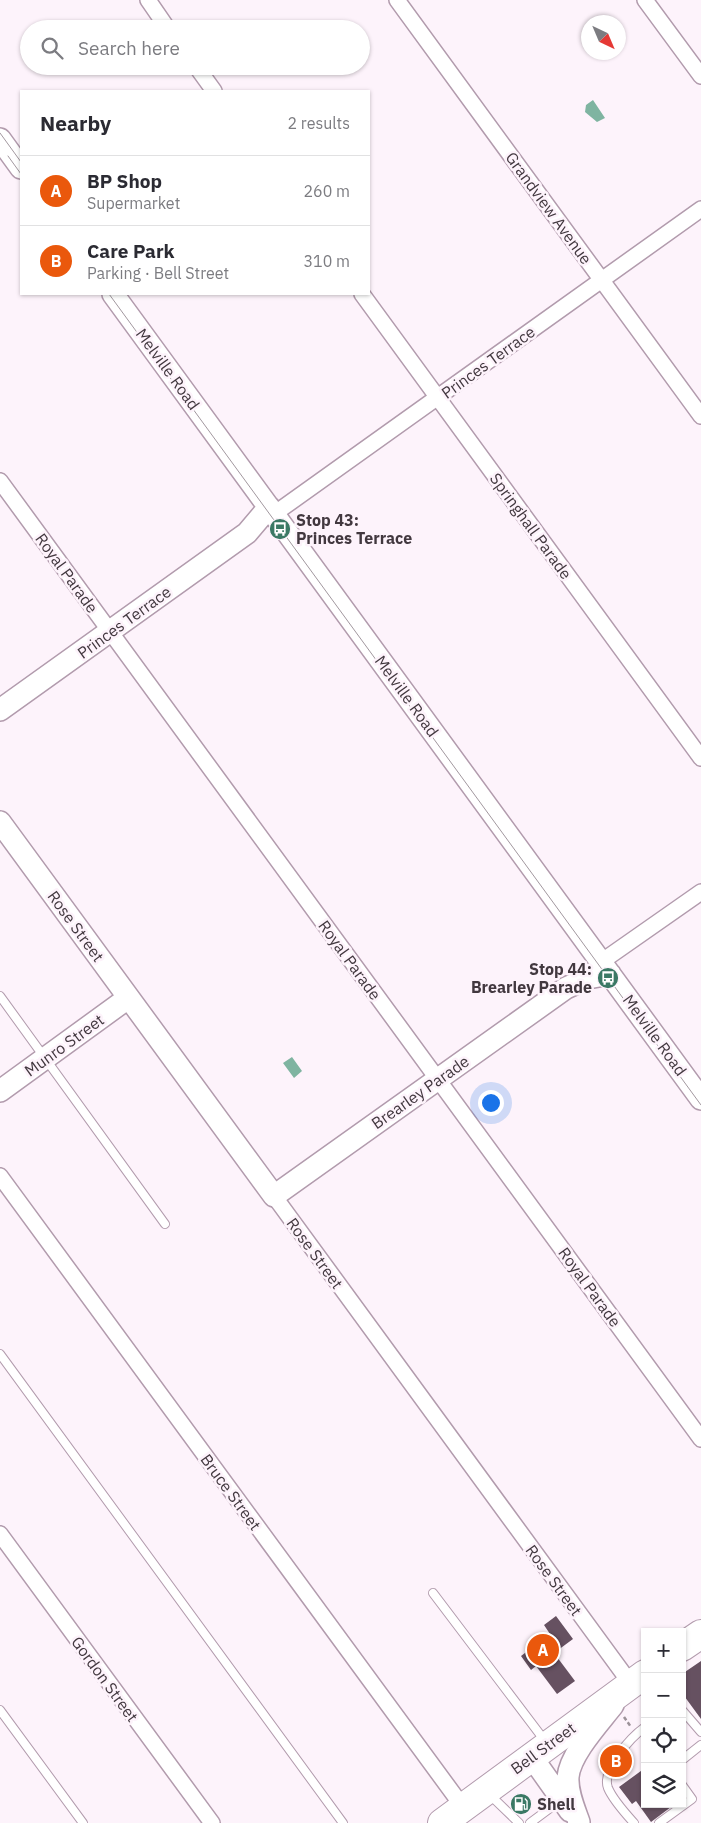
<!DOCTYPE html>
<html lang="en">
<head>
<meta charset="utf-8">
<style>
	:root { --surface:#fff; --page:#f7f7f7; --text:#2b2b33; --muted:#7c7c81; --line:#e1e1e2; --accent:#ea580c }
	body { margin:0; font-family:"IBM Plex Sans",sans-serif; background:var(--page); color:var(--text) }
	.controls { position:absolute; right:15px; bottom:15px; display:grid; overflow:hidden; border-radius:0px; box-shadow:0 1px 4px #0004 }
	.controls button { width:45px; height:45px; display:grid; place-items:center; padding:0; border:0; border-bottom:1px solid var(--line); background:var(--surface); color:var(--text); font:25px sans-serif }
	.compass { position:absolute; left:581px; top:15px; width:45px; height:45px; border-radius:50%; background:var(--surface); box-shadow:0 1px 4px #0004; rotate:136deg }
	.you { position:absolute; left:490px; top:1102px; width:18px; height:18px; margin:-12px; border:4px solid #fff; border-radius:50%; background:#1a73e8; box-shadow:0 0 0 8px #1a73e833 }
	.badge { display:grid; place-items:center; width:32px; height:32px; border-radius:50%; background:var(--accent); color:#fff; font-size:16px; font-weight:700 }
	.pin { position:absolute; translate:-50% -50%; border:2px solid #fff; box-shadow:0 1px 5px #0006 }
	.list { margin:0; padding:0; list-style:none }
	h2 { display:flex; justify-content:space-between; align-items:center; height:65px; margin:0; padding:0 20px; font-size:21px }
	h2 small { font-size:16px; font-weight:400; color:var(--muted) }
	.list li { display:grid; grid-template-columns:32px 1fr auto; gap:15px; align-items:center; box-sizing:border-box; height:70px; padding:0 20px; border-top:1px solid var(--line) }
	.list b { display:block; font-size:19px; white-space:nowrap }
	.list p { margin:0; font-size:16px; white-space:nowrap; color:var(--muted) }
	.list em { font-size:16px; font-style:normal; color:var(--muted) }
	.icon { flex:none; width:28px; height:28px; fill:none; stroke:currentColor; stroke-width:2; stroke-linecap:round; stroke-linejoin:round }
	.map { position:relative; flex:none; width:701px; height:1823px; overflow:hidden }
	.search { position:absolute; background:var(--surface); box-shadow:0 1px 4px #0004; left:20px; top:20px; width:350px; height:55px; display:flex; align-items:center; gap:12px; box-sizing:border-box; padding:0 18px; border-radius:28px; color:var(--muted); font-size:19px }
	.panel { position:absolute; background:var(--surface); box-shadow:0 1px 4px #0004; left:20px; top:90px; width:350px; height:205px; border-radius:0px }
	.map>svg:first-child { display:block }
</style>
</head>
<body>
<div class="map">
<svg width="701" height="1823" viewBox="0 0 701 1823">
	<rect width="100%" height="100%" fill="#fdf3fb"/>
	<path fill="#7fb4a1" d="M593,100L605,118L597,122L585,112L586,105Z
		M292,1057L302,1071L294,1078L283,1063Z"/>
	<path fill="#665161" d="M556,1616L573,1639L554,1653L575,1681L557,1694L536,1666L531,1670L521,1656L550,1634L544,1625Z
		M701,1661V1719L682,1693V1674Z
		M645,1768V1804H675L651,1822L636,1801L632,1804L619,1787Z"/>
	<g fill="none" stroke-linecap="round" stroke-linejoin="round">
		<g stroke="#b29bad" stroke-width="10">
			<path id="lane" d="M0,996L165,1224
				M0,1354L343,1823
				M433,1593L545,1741
				M0,1710L83,1823
				M682,1710L701,1732
				M682,1760L701,1745
				M489,1794L519,1823
				M530,1823L561,1800
				M634,1823C625,1813 613,1800 608,1788C601,1770 631,1737 645,1727
				M659,1823L692,1799L682,1785"/>
		</g>
		<g stroke="#b29bad" stroke-width="18">
			<path id="street" d="M148,0L168,29
				M397,0L701,416
				M645,0L701,76
				M196,66L214,91
				M362,294L701,758
				M0,481L701,1439
				M274,514L701,209
				M601,962L701,892
				M0,1176L463,1807
				M274,1196L631,1684
				M0,1534L212,1823"/>
		</g>
		<g stroke="#b29bad" stroke-width="24">
			<path id="secondary" d="M0,139L21,168
				M113,294L701,1099
				M0,710L247,533L269,507
				M0,822L274,1196L566,988L588,978L610,974
				M0,1091L128,998
				M531,1756L570,1811
				M579,1822C574,1808 567,1792 568,1777C570,1754 599,1723 613,1705"/>
		</g>
		<g stroke="#b29bad" stroke-width="30">
			<path id="highway" d="M682,1647L701,1634
				M442,1823L645,1674"/>
		</g>
		<path stroke="#9c9299" stroke-width="2.5" stroke-dasharray="4 2.5" stroke-linecap="butt" d="M624,1717L631,1727"/>
		<use href="#lane" stroke="#fff" stroke-width="8"/>
		<use href="#street" stroke="#fff" stroke-width="15"/>
		<use href="#secondary" stroke="#fff" stroke-width="21"/>
		<use href="#highway" stroke="#fff" stroke-width="28"/>
		<path stroke="#a2989f" stroke-width="1" d="M0,133L21,162
			M8,156L21,174
			M109,294L701,1105"/>
	</g>
	<defs>
		<g id="bus-disc" transform="scale(1.125)"><circle r="9.5" fill="#3b7965" stroke="#fdf3fb"/><path d="M-5-6H5V4H4V6H2V4H-2V6H-4V4H-5ZM-3.5-4V0h7V-4ZM-3.5 1.2v1.5H-2V1.2ZM2 1.2v1.5H3.5V1.2Z" fill="#fff"/></g>
		<g id="fuel-disc" transform="scale(1.125)"><circle r="9.5" fill="#3b7965" stroke="#fdf3fb"/><path d="M-5.5-6h7V0h2V4h1.3V-2.5L3-4.5l.8-.8L6-3V5H2.5V1h-1V6h-7ZM-4.2-4.7v3.2H.2V-4.7Z" fill="#fff"/></g>
	</defs>
	<g fill-rule="evenodd">
		<use href="#bus-disc" x="280" y="529"/>
		<use href="#bus-disc" x="608" y="978"/>
		<use href="#fuel-disc" x="521" y="1804"/>
	</g>
	<g text-anchor="middle" stroke-width="5" stroke-linejoin="round" paint-order="stroke">
		<g font-size="16" fill="#42383f" stroke="#fdf3fb">
			<text transform="translate(549 208) rotate(54)" y="6">Grandview Avenue</text>
			<text transform="translate(488 362) rotate(-36)" y="6">Princes Terrace</text>
			<text transform="translate(168 369) rotate(54)" y="6">Melville Road</text>
			<text transform="translate(531 526) rotate(54)" y="6">Springhall Parade</text>
			<text transform="translate(67 573) rotate(54)" y="6">Royal Parade</text>
			<text transform="translate(124 622) rotate(-36)" y="6">Princes Terrace</text>
			<text transform="translate(407 696) rotate(54)" y="6">Melville Road</text>
			<text transform="translate(76 926) rotate(54)" y="6">Rose Street</text>
			<text transform="translate(350 960) rotate(54)" y="6">Royal Parade</text>
			<text transform="translate(655 1035) rotate(54)" y="6">Melville Road</text>
			<text transform="translate(64 1045) rotate(-36)" y="6">Munro Street</text>
			<text transform="translate(420 1092) rotate(-35)" y="6">Brearley Parade</text>
			<text transform="translate(315 1253) rotate(54)" y="6">Rose Street</text>
			<text transform="translate(590 1287) rotate(54)" y="6">Royal Parade</text>
			<text transform="translate(231 1492) rotate(54)" y="6">Bruce Street</text>
			<text transform="translate(554 1580) rotate(54)" y="6">Rose Street</text>
			<text transform="translate(105 1679) rotate(54)" y="6">Gordon Street</text>
			<text transform="translate(543 1748) rotate(-36)" y="6">Bell Street</text>
		</g>
		<g font-size="16" font-weight="bold" fill="#42383f" stroke="#fdf3fb" text-anchor="start">
			<text x="296" y="526">Stop 43:<tspan x="296" dy="18">Princes Terrace</tspan></text>
			<text x="592" y="975" text-anchor="end">Stop 44:<tspan x="592" dy="18">Brearley Parade</tspan></text>
			<text x="537" y="1810">Shell</text>
		</g>
	</g>
</svg>
<div class="controls">
<button>+</button>
<button>−</button>
<button><svg class="icon" aria-label="locate" viewBox="0 0 24 24"><circle cx="12" cy="12" r="6"/><path d="M12 2v4M12 18v4M2 12h4M18 12h4"/></svg></button>
<button><svg class="icon" aria-label="layers" viewBox="0 0 24 24"><path d="M12 4l9 5-9 5-9-5zM3 14l9 5 9-5"/></svg></button>
</div>
<svg class="compass" viewBox="-18 -18 36 36"><path d="M0-13l5 13h-10z" fill="#e53935"/><path d="M0 13l5-13h-10z" fill="#7c7c81"/></svg>
<div class="you"></div>
<div class="pin badge" style="left:543px;top:1650px">A</div>
<div class="pin badge" style="left:616px;top:1761px">B</div>
<div class="search"><svg class="icon" aria-label="search" viewBox="0 0 24 24"><circle cx="10" cy="10" r="6"/><path d="M15 15l6 6"/></svg>Search here</div>
<section class="panel">
<h2>Nearby<small>2 results</small></h2>
<ul class="list">
<li><span class="badge">A</span><div><b>BP Shop</b><p>Supermarket</p></div><em>260 m</em></li>
<li><span class="badge">B</span><div><b>Care Park</b><p>Parking · Bell Street</p></div><em>310 m</em></li>
</ul>
</section>
</div>
</body>
</html>
